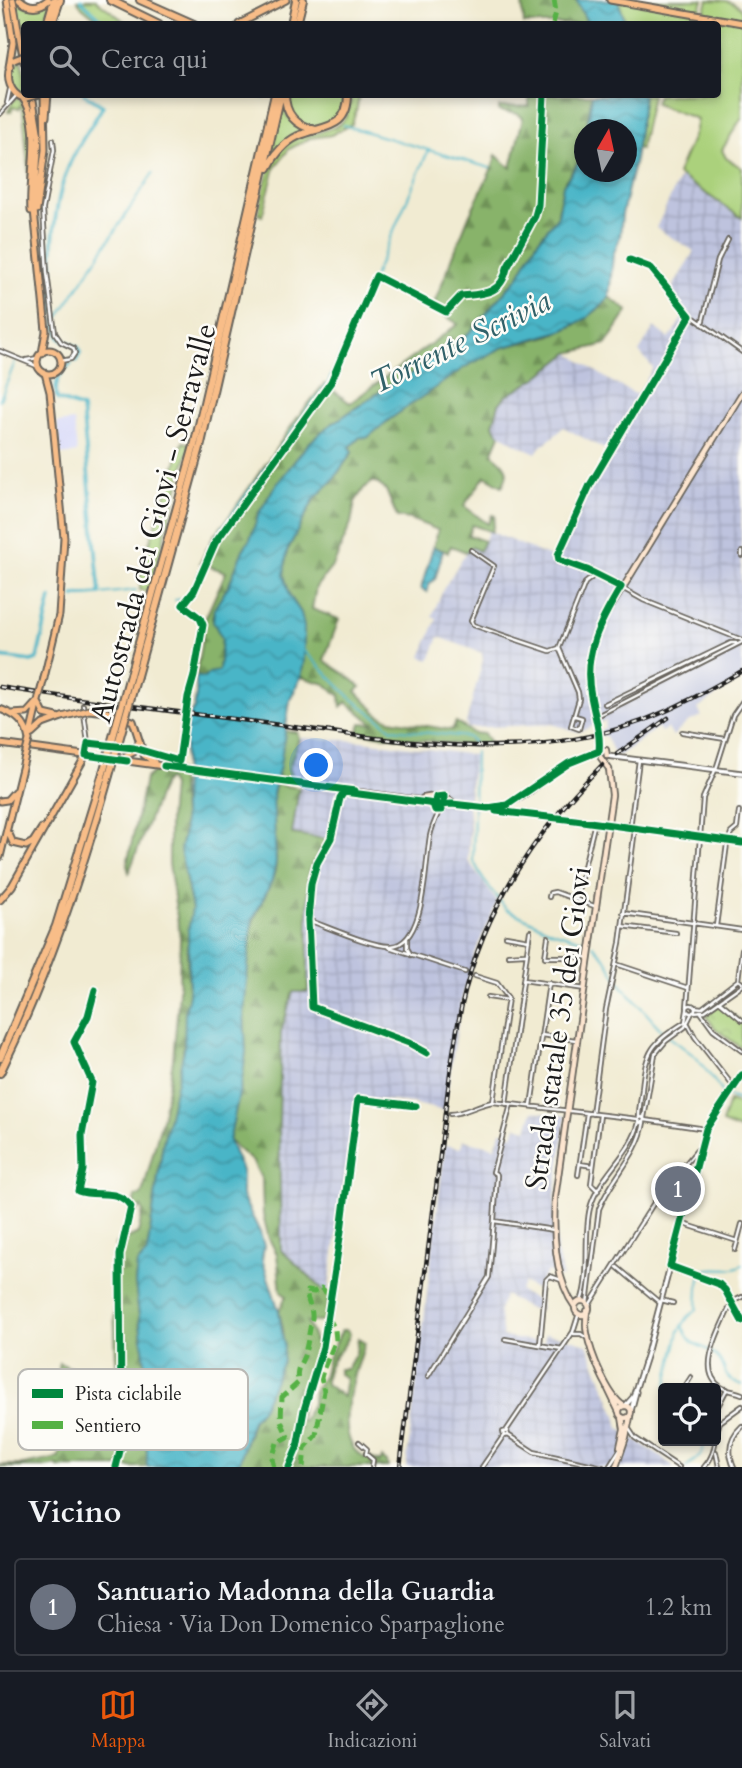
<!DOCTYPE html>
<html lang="it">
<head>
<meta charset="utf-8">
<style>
	:root { --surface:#171b24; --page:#242831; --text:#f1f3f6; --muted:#9ea1a6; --line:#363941; --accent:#ea580c }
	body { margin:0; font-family:Cardo,serif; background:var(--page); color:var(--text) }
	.controls { position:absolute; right:21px; bottom:21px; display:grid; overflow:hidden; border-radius:7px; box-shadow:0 4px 10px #0003 }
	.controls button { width:63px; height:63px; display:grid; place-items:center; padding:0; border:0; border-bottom:2px solid var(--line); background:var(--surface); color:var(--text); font:35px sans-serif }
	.compass { position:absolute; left:574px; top:119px; width:63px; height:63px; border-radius:50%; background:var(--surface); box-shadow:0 4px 10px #0003; rotate:9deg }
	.you { position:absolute; left:317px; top:766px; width:24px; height:24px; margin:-18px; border:5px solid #fff; border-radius:50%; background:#1a73e8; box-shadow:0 0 0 10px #1a73e833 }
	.badge { display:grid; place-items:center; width:46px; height:46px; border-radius:50%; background:var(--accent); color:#fff; font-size:23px; font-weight:700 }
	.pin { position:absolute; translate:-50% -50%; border:4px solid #fff; box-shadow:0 2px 7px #0006 }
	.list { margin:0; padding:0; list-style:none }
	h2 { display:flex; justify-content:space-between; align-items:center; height:91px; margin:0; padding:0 28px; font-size:30px }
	h2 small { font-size:23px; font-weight:400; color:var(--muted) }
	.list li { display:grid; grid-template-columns:46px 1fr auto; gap:21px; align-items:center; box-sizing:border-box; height:98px; margin:0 14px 14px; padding:0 14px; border:2px solid var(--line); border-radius:7px }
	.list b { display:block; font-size:26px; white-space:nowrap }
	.list p { margin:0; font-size:23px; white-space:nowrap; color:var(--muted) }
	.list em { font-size:23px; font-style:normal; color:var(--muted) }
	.icon { flex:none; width:38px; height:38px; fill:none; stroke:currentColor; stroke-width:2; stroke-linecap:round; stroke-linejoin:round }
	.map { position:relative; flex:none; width:742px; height:1467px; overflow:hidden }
	.search { position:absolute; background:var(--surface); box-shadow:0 4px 10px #0003; left:21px; right:21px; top:21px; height:77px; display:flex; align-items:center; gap:18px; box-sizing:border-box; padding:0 24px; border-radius:7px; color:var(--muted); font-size:26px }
	.sheet { height:203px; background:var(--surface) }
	nav { display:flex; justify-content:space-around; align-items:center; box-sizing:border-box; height:98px; border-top:2px solid var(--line); background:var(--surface); font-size:19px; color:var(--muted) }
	nav a { display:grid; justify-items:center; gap:4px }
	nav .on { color:var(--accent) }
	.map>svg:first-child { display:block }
</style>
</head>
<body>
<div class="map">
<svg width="742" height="1467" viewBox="0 0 742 1467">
	<defs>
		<pattern id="industrial-grid" width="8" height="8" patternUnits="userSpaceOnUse" patternTransform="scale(1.75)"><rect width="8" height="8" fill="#bec3de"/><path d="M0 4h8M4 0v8" fill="none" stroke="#a3a7be"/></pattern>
		<pattern id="forest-firs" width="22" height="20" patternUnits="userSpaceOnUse" patternTransform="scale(1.75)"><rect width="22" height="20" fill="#88b36b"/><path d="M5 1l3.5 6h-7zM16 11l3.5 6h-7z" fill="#6e9157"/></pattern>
		<pattern id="park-crowns" width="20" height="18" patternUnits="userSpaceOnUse" patternTransform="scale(1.75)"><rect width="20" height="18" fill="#abd17b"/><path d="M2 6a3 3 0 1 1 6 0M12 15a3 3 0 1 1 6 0" fill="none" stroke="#93b36a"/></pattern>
		<pattern id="water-waves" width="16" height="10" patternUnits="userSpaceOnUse" patternTransform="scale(1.75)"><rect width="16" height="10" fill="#4ab5c7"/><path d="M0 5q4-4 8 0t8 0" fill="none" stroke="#3d92a1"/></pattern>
	</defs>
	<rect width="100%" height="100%" fill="#fdfcf7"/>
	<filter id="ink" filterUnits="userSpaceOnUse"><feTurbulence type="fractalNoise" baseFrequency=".0143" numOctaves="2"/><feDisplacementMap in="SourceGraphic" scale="14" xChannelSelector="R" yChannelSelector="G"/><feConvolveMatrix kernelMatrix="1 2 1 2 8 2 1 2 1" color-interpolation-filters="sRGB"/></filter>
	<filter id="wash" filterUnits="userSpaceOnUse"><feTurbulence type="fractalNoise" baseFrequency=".00686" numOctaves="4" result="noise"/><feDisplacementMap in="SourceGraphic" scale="28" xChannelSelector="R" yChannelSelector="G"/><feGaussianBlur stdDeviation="1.57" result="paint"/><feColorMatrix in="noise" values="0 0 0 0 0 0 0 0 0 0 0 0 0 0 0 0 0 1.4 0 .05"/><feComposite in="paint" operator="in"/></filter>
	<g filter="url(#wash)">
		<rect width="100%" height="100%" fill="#f1ebd2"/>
		<path fill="#d6d8f9" d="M74,421L77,453L60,455L57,423Z"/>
		<path fill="url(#industrial-grid)" d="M680,177L742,218L741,657L738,655L740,646L606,720L579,732L552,724L468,728L466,723L483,660L482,653L439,637L430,660L421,657L437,618L432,616L444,588L466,552L470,547L479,551L489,531L553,558H559L589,491L601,476L612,453L563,427L558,433L540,447L536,453L514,443L494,429L493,419L499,404L505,397L538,377L569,353L609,380L637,395L653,368L639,352L654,327L669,339L685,314L670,292L694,251L656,228Z
			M299,738L363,741L474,755L468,804L470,829L468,860L497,902L475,953L462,998L444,1111L412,1103L357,1098L328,1294L281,1250L279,1122L281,1032L293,992L308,991V878L312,864L326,839L292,835L300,782L299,776H292L288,769Z
			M533,1111L566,1116L555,1198L557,1253L563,1278L547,1272L536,1289L524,1283L519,1291L534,1299L541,1301L540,1310L529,1309L505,1295L499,1311L503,1337L544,1343L545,1334L564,1337L587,1344L616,1415L619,1428L675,1467H406L445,1145L461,1148L463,1140L495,1147L501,1131L513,1135L516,1126L527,1129Z"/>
		<path fill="#bec3de" d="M741,645L738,655L741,657L742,654V676L698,709L702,716L688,722L673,736L667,728L661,732L658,727L619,756L614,753L606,736H602L600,730L605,728L606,720Z"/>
		<path fill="#abd17b" stroke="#64764c" stroke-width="2" d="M16,0L25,6L52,0L44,24H24V50Z
			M77,0H96L128,24H103L82,7Z
			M618,0H703L696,24H626Z
			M708,0C721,0 734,0 742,10V117L722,150L726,158L742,168V218L677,174L694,134L697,119L655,104L658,95L718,94V24H701Z
			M21,60L24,75V94L30,96C14,95 10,80 13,67Z
			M346,94C345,100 345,106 342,112C333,128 306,134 293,117C289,112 288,101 286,95Z
			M351,95H359L357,107L352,124L331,135L310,138L289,149L275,167L262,216L258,214C264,192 266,165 283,148C306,124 351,143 351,95Z
			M644,95H652L640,149L637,148Z
			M17,98C38,111 31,157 29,178L23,110L20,105L19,109L13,107L11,112H8L12,102Z
			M283,105L288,117L308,130L271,156Z
			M183,442L190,444L149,592L140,590V579L147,550Z
			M729,1101L742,1105V1131L722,1123Z"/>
		<path fill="url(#forest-firs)" stroke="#526844" stroke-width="2" d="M522,0H576L588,24H524Z
			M529,95H592L581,158L565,181L559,203L558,216L537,242L519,276L472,330L454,346L420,366L406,378L391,384L326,428L308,444L273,489L259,513L250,539L243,550L229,585L214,609L212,618L222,638L219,671L204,679L196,676L205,619L226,572L200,563L214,535L224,524L295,421L324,384L350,403L458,324L433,308L434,304L469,216L493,166L496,155L511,168L523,118L518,114L499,111V107L529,106Z
			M609,297L628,311L606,344L569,353L538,377L505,397L499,404L493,425L500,435L492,454C505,463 512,471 502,486L485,476L464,506L488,524L492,515L495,516L492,532L472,525L468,535L484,541L479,551L471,547L466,552L451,546L448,552L433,547L438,530L410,519L397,517L386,490L374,481L364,488L355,502L351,523L334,564L316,587L312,609L339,619L324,660C336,670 350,676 361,687L356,691L379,715L390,720L452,730L456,722L473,733L484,734L491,744L462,745L358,733L361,723L374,724L346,702L341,707L340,696L325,684L301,677L304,661L301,613L290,596L284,575L287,551L314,499L332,481L352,453L350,447L360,437H367L390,419L465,367L501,348L552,335L575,325L600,308Z
			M285,731L297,732L299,738L289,769L292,776H287L286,780L277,778Z
			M163,769L180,771L184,831L180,850L192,909L187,952L189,994L181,1071L163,1143L147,1253L137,1264L135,1283L146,1372L147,1467H58L57,1465L43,1467H0V1465H23L59,1458L63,1418L51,1409L59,1363L117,1388L113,1273L116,1244L138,1233L143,1211L141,1207L137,1211L133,1210L135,1196L141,1195L145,1184L163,1115L173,1060L179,992L180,937L169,864V820L172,786L168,779L163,783L129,872L127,865L145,779L153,772Z
			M276,784L299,788L292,834L327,839L312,864L308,878V992H293L281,1032L279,1122L281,1250L330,1296L324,1321L307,1322L317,1345L315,1357L305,1381L300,1419L303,1421L313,1402L314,1389L323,1377L328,1358L342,1330H347L350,1334C344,1352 325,1359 326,1384L343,1397L346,1378L339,1374V1369H347L356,1353L358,1338L365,1343C356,1373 329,1437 364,1458L366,1456L380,1462L382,1458L387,1462L388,1467H238L253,1420L263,1407L283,1361V1329L279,1311L286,1296L281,1292L277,1254L269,1239L263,1215L262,1180L253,1162L229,1141L242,1080L246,1052L244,1014L251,930C256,906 275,886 276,862C278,836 267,808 276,784Z"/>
		<path fill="url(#park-crowns)" stroke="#64764c" stroke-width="2" d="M719,1004L742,1022V1049L715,1028L706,1016Z"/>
		<path fill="url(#water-waves)" stroke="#336872" stroke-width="2" d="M576,0H618L626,24H588Z
			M592,95H644L635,159L622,214L620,237L613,255L609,297L600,307L587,318L564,330L501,348L465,367L390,419L367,438L360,437L350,447L352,452L332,481L314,499L287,551L284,575L290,596L301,613L304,625V661L301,677L290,700L280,766L273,793L276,863L272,881L253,919L251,930L244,1014L246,1052L242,1080L229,1141L242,1171V1196L260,1232L264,1246L262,1259L279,1311L284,1345L283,1361L263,1407L252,1420L238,1467H147L146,1372L135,1283L137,1264L147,1253L163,1143L184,1050L185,1013L189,994L188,932L192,909L180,850L184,831L183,808L185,735L188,718L194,707L196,696V676L204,678L209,673L219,671L222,638L213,622L214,609L229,585L243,550L250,539L259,513L273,489L308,444L326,428L395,382L406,378L420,366L454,346L472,330L519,276L537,242L558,216L563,185L580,161L584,138V172H626V130L587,129Z
			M433,547L443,551L435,579L429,584L427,592L421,589Z"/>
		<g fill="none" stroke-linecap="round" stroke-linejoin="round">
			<path stroke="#4ab5c7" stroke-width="2" d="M104,22L108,24
				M256,94L265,98
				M343,125L490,168
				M56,321L153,173
				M0,400L15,362
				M100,594L136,590
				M175,600L185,599L190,595L213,541L302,417L328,383L428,151
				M304,651L351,698L392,729L468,737L473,741V745
				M475,752L473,860L483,879L506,909L552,931L588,942
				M593,945L605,958L622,986L664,1033L696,1057L725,1095L742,1101
				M683,1327C693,1352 701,1341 716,1356C731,1370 717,1376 742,1385
				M666,1388L679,1331L688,1317L697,1310L698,1288L702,1271C715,1265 729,1273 742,1265
				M686,1467L700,1456L706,1441"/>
			<path stroke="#4ab5c7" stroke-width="3.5" d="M81,0L104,22L103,24
				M54,313C50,268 51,211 68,168C76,146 92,126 103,106L84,94
				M56,321L60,338L79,348L80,353L76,361
				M71,364C59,372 54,384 57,399L82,408L100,594L74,596
				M0,657L31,661L37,659L51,598"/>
		</g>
	</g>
	<g filter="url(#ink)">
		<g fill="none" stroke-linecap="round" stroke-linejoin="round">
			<g stroke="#67645c" stroke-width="6">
				<path id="minor" d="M7,103L10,89
					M0,114L16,96
					M53,140L54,150L43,209L47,273L55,333L61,342L73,348L75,353L71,359L61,361
					M630,260L651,268L661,278L686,312L742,352
					M690,316L590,485L558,559L606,579L643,600L742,640
					M702,324L718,260L728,240
					M0,351L39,367
					M26,360L38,358
					M471,550L494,566L471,621L473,625L550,651L559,648L585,583L594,576
					M742,552V556
					M559,648L578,692L579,699L571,726L579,729L582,718L575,716
					M605,704L731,643H736
					M83,705L88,743L86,754
					M595,717L742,642
					M682,732L725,739
					M344,792C336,803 337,820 333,833C328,847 317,858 313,872C303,905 310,970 312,1007L409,1043L427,1053
					M490,809L549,816
					M560,818L742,843
					M630,828L639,760
					M549,897L550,893L555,892L597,907
					M576,899L595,822
					M623,913L742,930
					M308,920C328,927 372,947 391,946C426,945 425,862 430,836C432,825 438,815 442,805
					M622,926L676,933
					M716,926L727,844L731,833L737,828L739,811
					M506,936L529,940
					M548,937L545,957H589
					M407,939V948L411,955
					M389,947L465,972
					M742,949L738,980L742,983
					M508,955L525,954
					M616,964L688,988
					M475,976L497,983L508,998L493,1102
					M523,980L585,989
					M488,997L508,1000
					M719,1001L742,1020
					M687 1009a4 4 0 1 1 8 0a4 4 0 1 1-8 0Z
					M687,1007L703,798L717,766L733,715L742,702
					M694,1007L702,1008L738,980
					M700,1011L713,1029L742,1051
					M693,1012L705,1011L742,985
					M688,1024L695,1037L733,1086
					M541,1035L576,1040
					M506,1104L530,931
					M531,1106L549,983
					M450,1114C464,1114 478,1104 493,1102L638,1119
					M592,1114L606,1009L620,943L635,829
					M639,1117C639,1108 641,1098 642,1089C645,1051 653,1042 685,1022L687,1010
					M642,1117L645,1120L641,1123L638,1119Z
					M644,1118L655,1054L666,1041L685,1027L692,1013
					M645,1120L706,1129
					M580,1164L593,1166
					M578,1175L587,1113
					M598,1191L591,1184L600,1115
					M494,1221L497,1175L493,1172L511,1104
					M681,1223L737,1241
					M735,1250L742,1224
					M617,1267L660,1303
					M742,1297L732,1302C723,1324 694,1370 721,1387C727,1391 735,1391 742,1394
					M661,1300L673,1303
					M581,1301C591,1276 583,1235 590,1208C599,1175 631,1155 639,1122
					M587,1304L599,1209C611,1178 639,1155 644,1122
					M588,1307L655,1201L702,1144
					M574,1334H581L587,1338
					M505,1339L562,1349
					M540,1344L546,1280L550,1276L561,1280
					M428,1376L489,1277L494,1221L554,1230
					M684,1388L691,1377
					M716,1410L727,1389
					M629,1429L635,1438L679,1467
					M506,1431L573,1332L579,1313
					M507,1431L508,1435L504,1436L503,1432Z
					M508,1435L534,1452L603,1467
					M359,1442L367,1449L366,1454L373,1460L372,1467
					M716,1452L719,1467
					M482,1467L504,1435
					M609,1467L620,1450
					M704,1467C717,1454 714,1438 720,1422L742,1406
					M734,1467C727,1451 730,1437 742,1426"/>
			</g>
			<g stroke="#67645c" stroke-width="7">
				<path id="tertiary" d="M607,756L742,773
					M670,1266L719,1284L725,1290L742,1321
					M625,1406L633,1397L648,1350L706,1129L742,1075
					M631,1411L636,1392"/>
			</g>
			<g stroke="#67645c" stroke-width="8">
				<path id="secondary" d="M598,729C590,695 584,666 596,632L742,393
					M599,751L606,750L607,756
					M601,758L609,769
					M164,766L435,802
					M436,797L435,802L439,805C458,799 479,812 499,807C523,802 543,779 564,766C575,759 588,756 599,751
					M423,798L441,795L453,802
					M575 1308a7 7 0 1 1 14 0a7 7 0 1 1-14 0Z
					M575,1307C554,1278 553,1232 555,1198L603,857
					M587,1311C586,1319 585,1326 587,1333C590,1352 608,1397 624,1406
					M608,1389L619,1412
					M619 1412a6 6 0 1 1 12 0a6 6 0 1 1-12 0Z
					M620,1447L624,1429L622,1417
					M616,1467L626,1437L630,1417"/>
			</g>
			<g stroke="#67645c" stroke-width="9">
				<path id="primary" d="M7,0L13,42L9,67
					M13,0L24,62
					M610,0L742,23
					M239,24L286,0
					M10,66C6,79 10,93 23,98
					M32,94L39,137L34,210L46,331L42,353
					M22,97C44,124 28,178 31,211
					M46,117L48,94
					M37,210L45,150L44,94
					M37 362a12 12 0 1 1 24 0a12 12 0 1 1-24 0Z
					M44,678L59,615L64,538L50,392L45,373
					M39,704L44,714L57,717
					M0,709C16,715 26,722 29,740
					M107,712L133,721L144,755L154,762
					M12,714L27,713L36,703
					M32,734L43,724L62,717
					M30,735L39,697
					M0,744L23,747
					M32,748L164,766
					M121,758L134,752L138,743
					M0,801L7,800L15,791
					M9,834L13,843L26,846L33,842L42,828
					M0,857L25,756
					M0,900L12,886L86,755"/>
			</g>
			<g stroke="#67645c" stroke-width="10">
				<path id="motorway" d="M20,0C29,8 39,8 48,0
					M110,0L159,24
					M140,0L194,24
					M47,24L54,0
					M52,24L60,0
					M291,24L296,0
					M297,24L303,0
					M285,94C285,115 296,126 316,130
					M268,168C274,155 285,142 298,136C322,125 348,131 348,94
					M130,675L195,442L275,94
					M137,676L201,444L281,94
					M0,1058L56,926L103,773
					M0,1073C47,977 80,878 109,776"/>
			</g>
			<use href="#minor" stroke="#fff" stroke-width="2.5"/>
			<use href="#tertiary" stroke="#fff" stroke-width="3.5"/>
			<use href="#secondary" stroke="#fce5cf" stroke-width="4.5"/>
			<use href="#primary" stroke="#f8bd88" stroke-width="5"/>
			<use href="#motorway" stroke="#f8bd88" stroke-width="6"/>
			<g stroke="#1c1c1c" stroke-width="4.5">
				<path id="rail" d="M0,687C87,702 176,711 264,723C391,739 516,767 642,721C677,708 710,689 742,671
					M617,754L668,718
					M400,1467C412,1374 424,1281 436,1188C444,1127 449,1064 462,1004C483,910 535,832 602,765"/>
			</g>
			<use href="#rail" stroke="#fdfcf7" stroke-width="2" stroke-dasharray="5" stroke-linecap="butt"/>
			<g stroke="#67645c" stroke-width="8" stroke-linecap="butt">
				<path id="secondary-bridge" d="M598,729L600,737
					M603,857L612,795L609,769"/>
			</g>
			<g stroke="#67645c" stroke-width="9" stroke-linecap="butt">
				<path id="primary-bridge" d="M14,60L24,56
					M26,98L40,94
					M39,697L44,678
					M62,717L89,710L107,712
					M25,756L29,740"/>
			</g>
			<g stroke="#67645c" stroke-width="10" stroke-linecap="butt">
				<path id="motorway-bridge" d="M103,773L130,675
					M109,776L137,676"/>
			</g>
			<use href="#secondary-bridge" stroke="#fce5cf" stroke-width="4.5"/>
			<use href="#primary-bridge" stroke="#f8bd88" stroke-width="5"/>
			<use href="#motorway-bridge" stroke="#f8bd88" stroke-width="6"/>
			<path stroke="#55b145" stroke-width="5" stroke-dasharray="10 5" stroke-linecap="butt" d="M553,24L556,12L554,0
				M274,1467L272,1459L277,1443L288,1437L281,1421L282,1397L298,1383C296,1368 299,1368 304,1356C307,1348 310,1327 312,1318C313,1307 306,1302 307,1291L314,1292L321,1288L329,1295L330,1299
				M303,1467L305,1448L316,1435L324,1391L321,1378L323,1370L336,1340L335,1330L330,1320"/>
			<g stroke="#fdfcf7" stroke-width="11">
				<path id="cycleway" d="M127,761L86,755L88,743L134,748L179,761L188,697L194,676L203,625L200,618L183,605L194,591L215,543L331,382L376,276L446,312L461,296C483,294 501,295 507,268L535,216L538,205L544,94
					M164,766L355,791
					M444,804V796L436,797L435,802L439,805L452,804L488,808L507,805L569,763L599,751C601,732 594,714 591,696C582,654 600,622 621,587L587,570L559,560L558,555L590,485L690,316L651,268L630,260
					M496,811L575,820L742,843
					M95,990L88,1016L74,1042L92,1082L82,1135L83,1170L78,1191C97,1198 118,1187 131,1207L120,1255L121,1417L120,1451L116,1467
					M427,1053L409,1043L312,1007L308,920L311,884L317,863L331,838L340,798L344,792L428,803L433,804L435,810H441
					M742,1075L706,1129L670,1266L719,1284L725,1290L742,1321
					M289,1467L297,1448L304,1410L323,1347L341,1231L358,1099L416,1106"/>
			</g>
			<use href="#cycleway" stroke="#00873e" stroke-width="7"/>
		</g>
	</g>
	<g text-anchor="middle" stroke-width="5" stroke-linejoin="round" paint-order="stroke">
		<g font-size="30" fill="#1c1c1c" stroke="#fdfcf7">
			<text transform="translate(153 523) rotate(-75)" y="10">Autostrada dei Giovi - Serravalle</text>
			<text transform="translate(558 1028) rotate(-82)" y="10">Strada statale 35 dei Giovi</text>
		</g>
		<g font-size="32" font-style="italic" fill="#316169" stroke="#fdfcf7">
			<text transform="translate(460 341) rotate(-26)" y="11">Torrente Scrivia</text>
		</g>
	</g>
	<rect x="18" y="1369" width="230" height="81" rx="10" fill="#fdfcf7" stroke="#bab9b5" stroke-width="2"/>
	<rect x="32" y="1389" width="31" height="9" fill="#00873e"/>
	<rect x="32" y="1421" width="31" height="8" fill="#55b145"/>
	<g font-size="19" fill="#1c1c1c">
		<text x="75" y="1400">Pista ciclabile</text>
		<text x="75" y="1432">Sentiero</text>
	</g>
</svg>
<div class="controls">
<button><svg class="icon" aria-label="locate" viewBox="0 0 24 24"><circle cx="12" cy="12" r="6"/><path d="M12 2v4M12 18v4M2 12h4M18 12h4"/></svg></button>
</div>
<svg class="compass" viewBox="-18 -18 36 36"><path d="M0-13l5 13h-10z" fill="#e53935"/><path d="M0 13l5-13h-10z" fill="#9ea1a6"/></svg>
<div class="you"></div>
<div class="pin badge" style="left:678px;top:1189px;background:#6b7280">1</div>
<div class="search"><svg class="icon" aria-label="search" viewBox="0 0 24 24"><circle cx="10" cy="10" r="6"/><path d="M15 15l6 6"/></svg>Cerca qui</div>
</div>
<section class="sheet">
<h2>Vicino<small></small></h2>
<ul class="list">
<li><span class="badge" style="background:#6b7280">1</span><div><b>Santuario Madonna della Guardia</b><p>Chiesa · Via Don Domenico Sparpaglione</p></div><em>1.2 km</em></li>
</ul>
</section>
<nav>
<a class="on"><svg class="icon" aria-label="map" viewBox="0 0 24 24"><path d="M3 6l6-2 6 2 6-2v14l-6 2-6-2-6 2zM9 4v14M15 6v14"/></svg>Mappa</a>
<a><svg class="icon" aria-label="directions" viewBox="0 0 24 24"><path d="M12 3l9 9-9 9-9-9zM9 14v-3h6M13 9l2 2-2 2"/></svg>Indicazioni</a>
<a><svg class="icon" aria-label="saved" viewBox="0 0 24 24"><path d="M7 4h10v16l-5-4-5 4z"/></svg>Salvati</a>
</nav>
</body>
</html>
